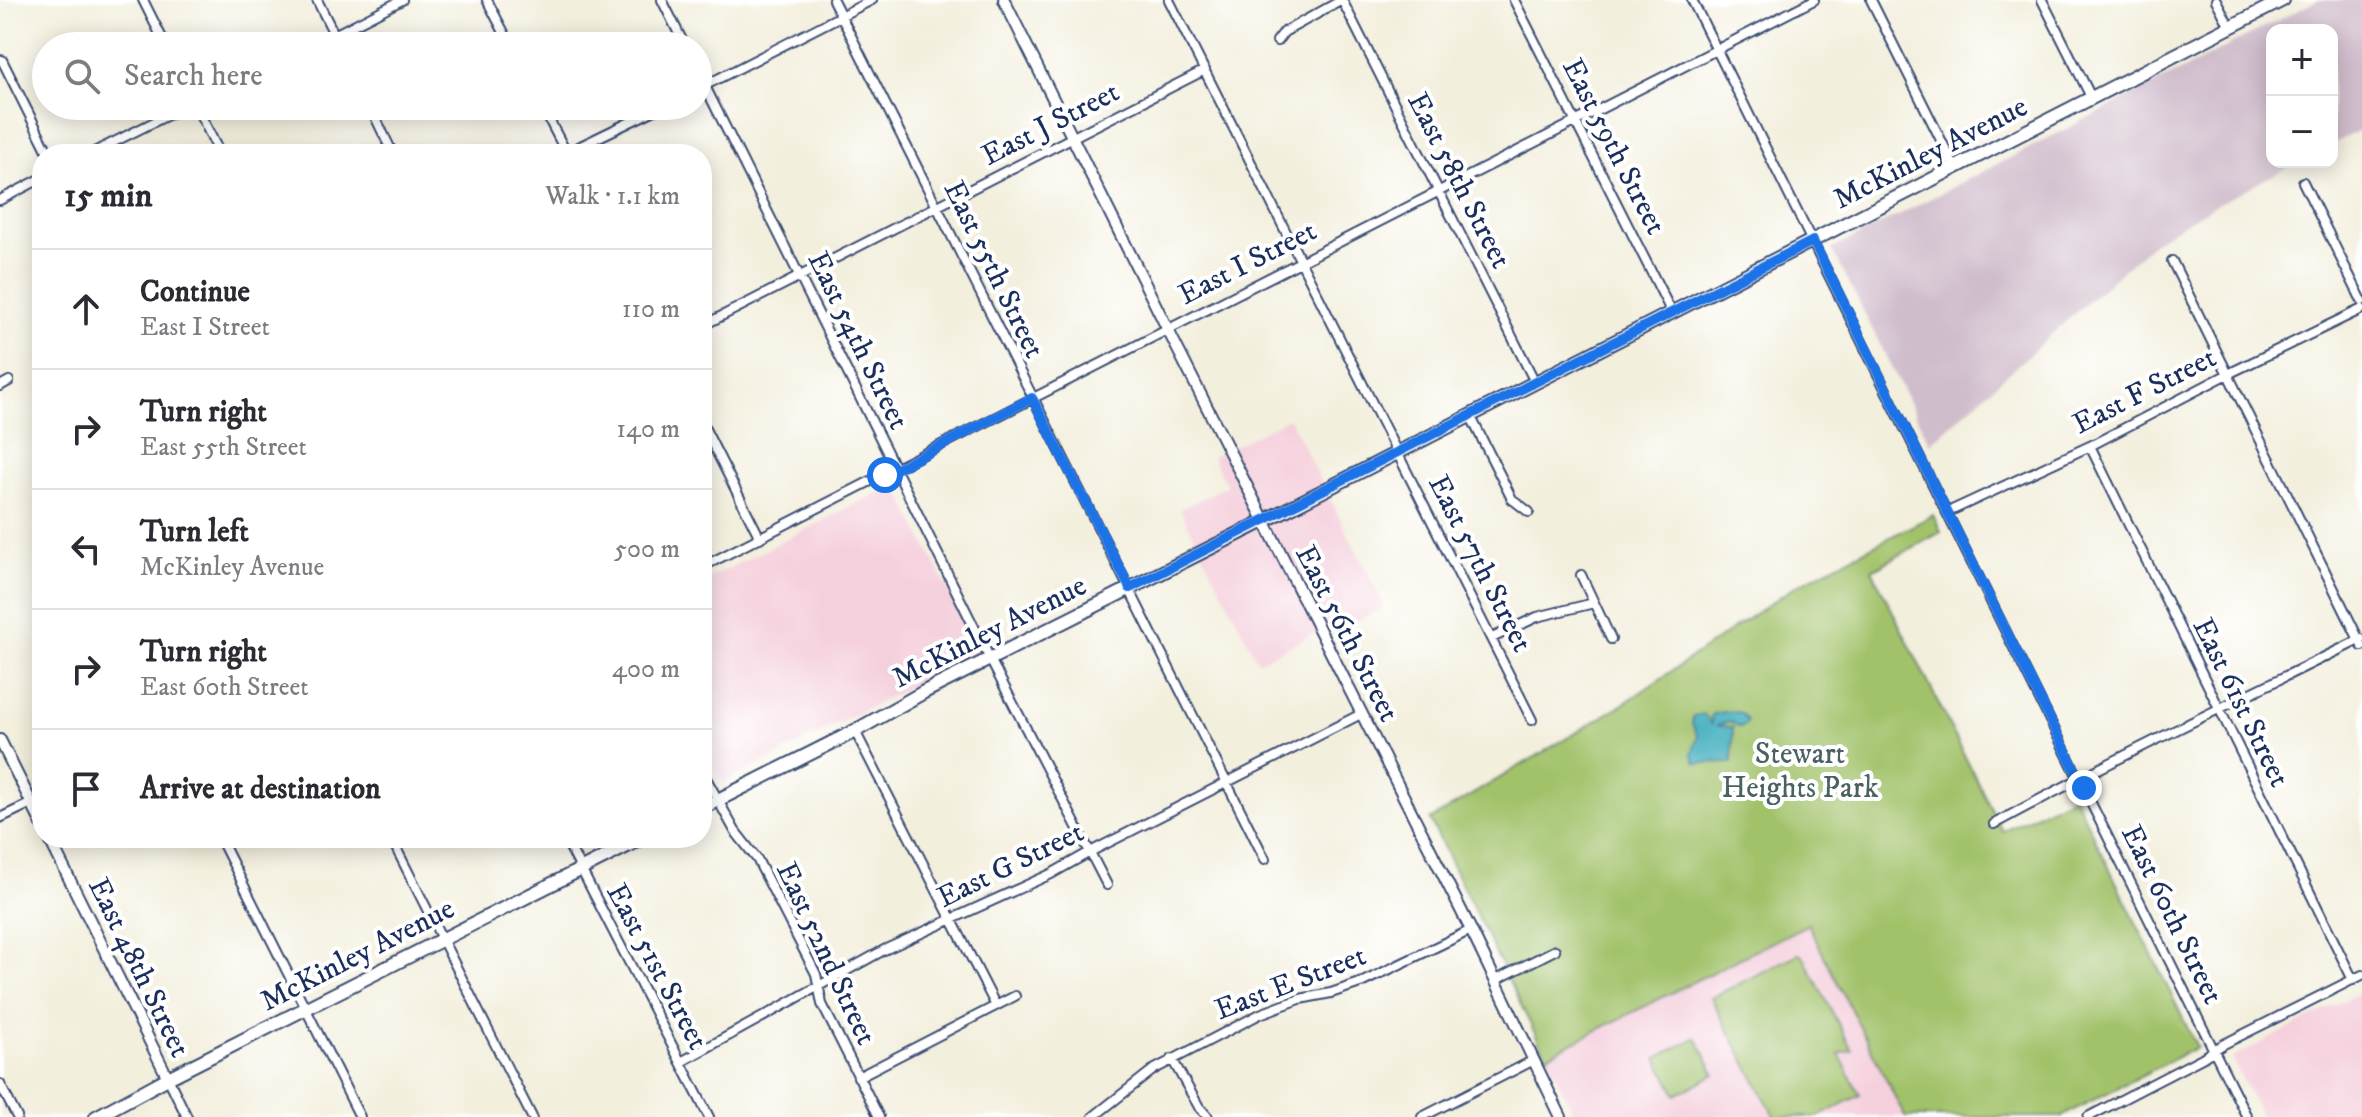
<!DOCTYPE html>
<html lang="en">
<head>
<meta charset="utf-8">
<style>
	:root { --surface:#fff; --page:#f2f2f3; --text:#2b2b33; --muted:#7c7c81; --line:#e1e1e2 }
	body { margin:0; font-family:"IM FELL DW Pica",serif; background:var(--page); color:var(--text) }
	.controls { position:absolute; right:24px; top:24px; display:grid; overflow:hidden; border-radius:16px; box-shadow:0 4px 20px #0003 }
	.controls button { width:72px; height:72px; display:grid; place-items:center; padding:0; border:0; border-bottom:2px solid var(--line); background:var(--surface); color:var(--text); font:40px sans-serif }
	.stop { position:absolute; width:24px; height:24px; margin:-18px; border:6px solid #1a73e8; border-radius:50%; background:#fff }
	.stop.end { background:#1a73e8; border-color:#fff; box-shadow:0 2px 8px #0008 }
	.list { margin:0; padding:0; list-style:none }
	h2 { display:flex; justify-content:space-between; align-items:center; height:104px; margin:0; padding:0 32px; font-size:34px }
	h2 small { font-size:26px; font-weight:400; color:var(--muted) }
	.list li { display:grid; grid-template-columns:52px 1fr auto; gap:24px; align-items:center; box-sizing:border-box; height:120px; padding:0 32px; border-top:2px solid var(--line) }
	.list b { display:block; font-size:30px; white-space:nowrap }
	.list p { margin:0; font-size:26px; white-space:nowrap; color:var(--muted) }
	.list em { font-size:26px; font-style:normal; color:var(--muted) }
	.icon { flex:none; width:44px; height:44px; fill:none; stroke:currentColor; stroke-width:2; stroke-linecap:round; stroke-linejoin:round }
	.map { position:relative; flex:none; width:2362px; height:1117px; overflow:hidden }
	.search { position:absolute; background:var(--surface); box-shadow:0 4px 20px #0003; left:32px; top:32px; width:680px; height:88px; display:flex; align-items:center; gap:20px; box-sizing:border-box; padding:0 28px; border-radius:44px; color:var(--muted); font-size:30px }
	.panel { position:absolute; background:var(--surface); box-shadow:0 4px 20px #0003; left:32px; top:144px; width:680px; height:704px; border-radius:32px }
	.map>svg:first-child { display:block }
</style>
</head>
<body>
<div class="map">
<svg width="2362" height="1117" viewBox="0 0 2362 1117">
	<rect width="100%" height="100%" fill="#fff"/>
	<filter id="ink" filterUnits="userSpaceOnUse"><feTurbulence type="fractalNoise" baseFrequency=".0125" numOctaves="2"/><feDisplacementMap in="SourceGraphic" scale="16" xChannelSelector="R" yChannelSelector="G"/><feConvolveMatrix kernelMatrix="1 2 1 2 8 2 1 2 1" color-interpolation-filters="sRGB"/></filter>
	<filter id="wash" filterUnits="userSpaceOnUse"><feTurbulence type="fractalNoise" baseFrequency=".006" numOctaves="4" result="noise"/><feDisplacementMap in="SourceGraphic" scale="32" xChannelSelector="R" yChannelSelector="G"/><feGaussianBlur stdDeviation="1.8" result="paint"/><feColorMatrix in="noise" values="0 0 0 0 0 0 0 0 0 0 0 0 0 0 0 0 0 1.4 0 .05"/><feComposite in="paint" operator="in"/></filter>
	<g filter="url(#wash)">
		<rect width="100%" height="100%" fill="#f3efdd"/>
		<path fill="#f4cfdc" d="M1289,418L1385,607L1333,633L1329,626L1258,662L1180,509L1227,486L1212,457Z
			M895,484L979,651L723,783L702,742V582Z
			M1808,923L1905,1117H1576L1546,1056Z
			M2362,991V1117H2261L2232,1058Z"/>
		<path fill="#d0bdcc" d="M2318,0H2362V129L2332,144V30H2272V162H2298L2208,209L2155,241L1930,444L1832,249Z"/>
		<path fill="#a2c26a" stroke="#5e7864" stroke-width="2" d="M1933,515L1941,532L1872,570L2002,831L2074,796L2197,1047L2060,1117H1905L1808,924L1546,1056L1430,820L1625,703L1797,585Z
			M1798,954L1803,956L1852,1050L1839,1054L1860,1095L1818,1117H1775L1711,998Z
			M1696,1037L1715,1074L1676,1095L1657,1058Z"/>
		<path fill="#40aebe" stroke="#2e6e8e" stroke-width="2" d="M1731,711L1741,713L1747,720L1746,724L1740,727L1729,721L1716,726L1733,727L1732,762L1696,763L1692,753L1698,736L1692,724L1693,716L1704,714L1712,725L1711,717L1713,714Z"/>
	</g>
	<g filter="url(#ink)">
		<g fill="none" stroke-linecap="round" stroke-linejoin="round">
			<g stroke="#3b4c71" stroke-width="12">
				<path id="minor" d="M143,0L166,46
					M317,0L340,46
					M487,0L511,46
					M662,0L685,46
					M833,0L1265,859
					M1169,0L1532,720
					M1342,0L1535,382
					M1514,0L1672,313
					M1692,0L2247,1117
					M1871,0L1955,168
					M2042,0L2092,99
					M2216,0L2230,27
					M334,35L402,0
					M1277,41L1284,32L1342,0
					M0,60H2L49,154
					M698,72L990,659L1107,885
					M698,89L872,0
					M196,106L220,154
					M370,106L393,154
					M542,106L567,154
					M90,154L186,106
					M564,154L663,106
					M2303,182L2362,301
					M0,200L42,178
					M2172,261L2362,646
					M702,326L1205,70
					M0,386L9,381
					M1470,415L1512,499L1529,512
					M702,423L760,538
					M2090,446L2353,980
					M1948,512L2090,446L2228,374L2362,309
					M702,567L1814,0
					M1581,575L1611,639
					M1492,638L1537,617L1594,603
					M855,731L996,1006
					M702,771L735,831L757,859L816,974L822,1004L879,1117
					M0,818L42,798
					M1994,824C2115,758 2238,700 2361,639
					M220,838L360,1117
					M391,838L532,1117
					M565,838L709,1117
					M1496,980L1555,950
					M1172,1059L1199,1107L1208,1117
					M681,1062L884,950L1051,874L1090,852L1361,714
					M858,1077L1015,996
					M168,1078L187,1117
					M0,1084L17,1117
					M1093,1117L1153,1070L1260,1014L1300,999L1331,993L1363,982L1471,930
					M1422,1117L1534,1060
					M2088,1117L2202,1058L2222,1045L2362,975"/>
			</g>
			<g stroke="#3b4c71" stroke-width="14">
				<path id="tertiary" d="M1004,0L1168,330L1471,930L1561,1117
					M0,740L42,824
					M49,838L168,1078"/>
			</g>
			<g stroke="#3b4c71" stroke-width="16">
				<path id="secondary" d="M702,808L855,731L924,692L1264,521L2283,0
					M96,1117L168,1078L643,838"/>
			</g>
			<use href="#minor" stroke="#fff" stroke-width="8"/>
			<use href="#tertiary" stroke="#fff" stroke-width="10"/>
			<use href="#secondary" stroke="#fff" stroke-width="12"/>
		</g>
	</g>
	<g fill="none" stroke-linecap="round" stroke-linejoin="round" filter="url(#ink)">
		<path stroke="#1a73e8" stroke-width="10" d="M885,475L1032,398L1130,588L1813,241L2084,788"/>
	</g>
	<g text-anchor="middle" stroke-width="8" stroke-linejoin="round" paint-order="stroke">
		<g font-size="30" fill="#1b2f5e" stroke="#fff">
			<text transform="translate(1050 123) rotate(-27)" y="10">East J Street</text>
			<text transform="translate(1615 146) rotate(63)" y="10">East 59th Street</text>
			<text transform="translate(1930 152) rotate(-27)" y="10">McKinley Avenue</text>
			<text transform="translate(1460 180) rotate(63)" y="10">East 58th Street</text>
			<text transform="translate(1247 262) rotate(-27)" y="10">East I Street</text>
			<text transform="translate(995 269) rotate(64)" y="10">East 55th Street</text>
			<text transform="translate(859 340) rotate(64)" y="10">East 54th Street</text>
			<text transform="translate(2144 390) rotate(-27)" y="10">East F Street</text>
			<text transform="translate(1481 563) rotate(63)" y="10">East 57th Street</text>
			<text transform="translate(989 631) rotate(-27)" y="10">McKinley Avenue</text>
			<text transform="translate(1348 633) rotate(63)" y="10">East 56th Street</text>
			<text transform="translate(2242 702) rotate(64)" y="10">East 61st Street</text>
			<text transform="translate(1010 864) rotate(-26)" y="10">East G Street</text>
			<text transform="translate(2173 914) rotate(64)" y="10">East 60th Street</text>
			<text transform="translate(827 953) rotate(65)" y="10">East 52nd Street</text>
			<text transform="translate(357 954) rotate(-27)" y="10">McKinley Avenue</text>
			<text transform="translate(658 966) rotate(62)" y="10">East 51st Street</text>
			<text transform="translate(140 967) rotate(64)" y="10">East 48th Street</text>
			<text transform="translate(1290 982) rotate(-21)" y="10">East E Street</text>
		</g>
		<g font-size="30" fill="#4a6262" stroke="#fff">
			<text x="1800" y="763">Stewart<tspan x="1800" dy="34">Heights Park</tspan></text>
		</g>
	</g>
</svg>
<div class="controls">
<button>+</button>
<button>−</button>
</div>
<div class="stop" style="left:885px;top:475px"></div>
<div class="stop end" style="left:2084px;top:788px"></div>
<div class="search"><svg class="icon" aria-label="search" viewBox="0 0 24 24"><circle cx="10" cy="10" r="6"/><path d="M15 15l6 6"/></svg>Search here</div>
<section class="panel">
<h2>15 min<small>Walk · 1.1 km</small></h2>
<ul class="list">
<li><svg class="icon" aria-label="ahead" viewBox="0 0 24 24"><path d="M12 20V5M6 11l6-6 6 6"/></svg><div><b>Continue</b><p>East I Street</p></div><em>110 m</em></li>
<li><svg class="icon" aria-label="right" viewBox="0 0 24 24"><path d="M7 20v-9h11M14 6l5 5-5 5"/></svg><div><b>Turn right</b><p>East 55th Street</p></div><em>140 m</em></li>
<li><svg class="icon" aria-label="left" viewBox="0 0 24 24"><path d="M17 20v-9H6M10 6l-5 5 5 5"/></svg><div><b>Turn left</b><p>McKinley Avenue</p></div><em>500 m</em></li>
<li><svg class="icon" aria-label="right" viewBox="0 0 24 24"><path d="M7 20v-9h11M14 6l5 5-5 5"/></svg><div><b>Turn right</b><p>East 60th Street</p></div><em>400 m</em></li>
<li><svg class="icon" aria-label="arrive" viewBox="0 0 24 24"><path d="M6 21V4h12l-3 4 3 4H6"/></svg><div><b>Arrive at destination</b></div></li>
</ul>
</section>
</div>
</body>
</html>
